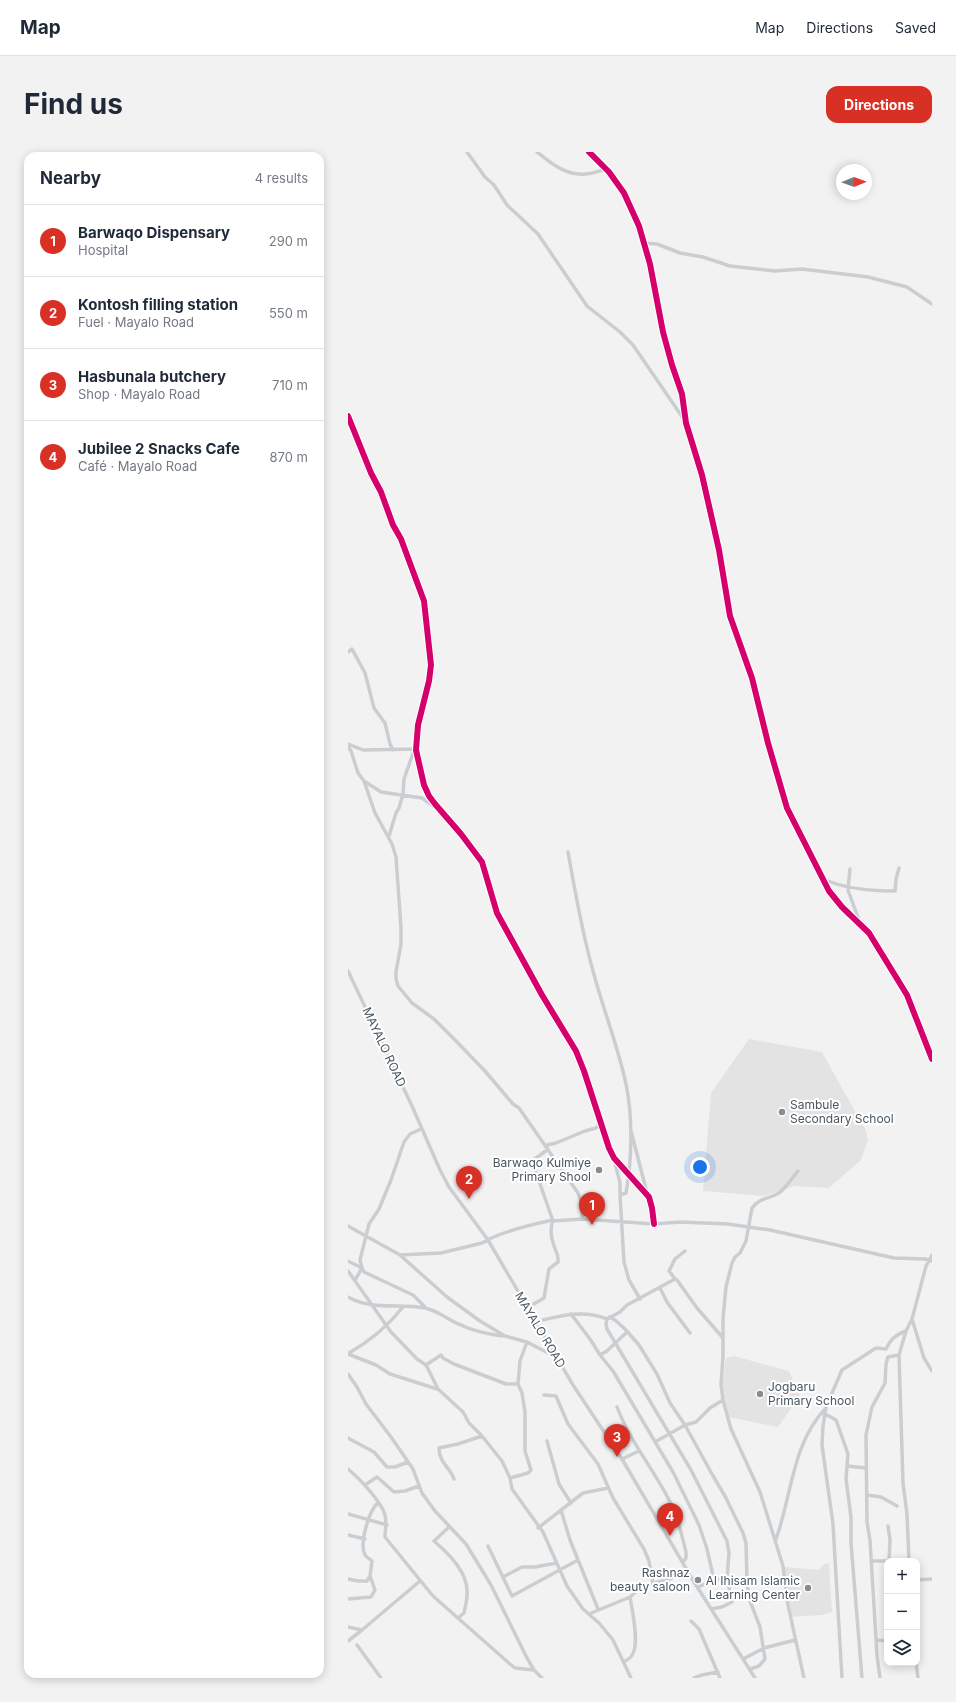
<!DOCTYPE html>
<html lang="en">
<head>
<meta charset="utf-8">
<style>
	:root { --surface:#fff; --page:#f2f2f3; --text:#1f2937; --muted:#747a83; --line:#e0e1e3; --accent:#d93025 }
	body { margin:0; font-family:Inter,sans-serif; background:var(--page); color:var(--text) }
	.controls { position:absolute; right:12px; bottom:12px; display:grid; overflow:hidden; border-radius:8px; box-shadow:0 2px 10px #0003 }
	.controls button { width:36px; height:36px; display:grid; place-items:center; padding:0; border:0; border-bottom:1px solid var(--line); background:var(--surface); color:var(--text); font:20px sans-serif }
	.compass { position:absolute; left:488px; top:12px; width:36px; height:36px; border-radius:50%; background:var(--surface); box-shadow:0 2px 10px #0003; rotate:89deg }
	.you { position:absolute; left:352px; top:1015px; width:14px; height:14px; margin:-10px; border:3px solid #fff; border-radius:50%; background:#1a73e8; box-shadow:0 0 0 6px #1a73e833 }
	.badge { display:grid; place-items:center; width:26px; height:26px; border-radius:50%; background:var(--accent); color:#fff; font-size:13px; font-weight:700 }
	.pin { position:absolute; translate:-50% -33px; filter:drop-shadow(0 1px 2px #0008) }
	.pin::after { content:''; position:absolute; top:21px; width:14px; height:12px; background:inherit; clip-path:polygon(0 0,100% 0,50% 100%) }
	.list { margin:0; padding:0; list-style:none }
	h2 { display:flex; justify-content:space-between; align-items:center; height:52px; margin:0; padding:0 16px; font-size:17px }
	h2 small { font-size:13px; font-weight:400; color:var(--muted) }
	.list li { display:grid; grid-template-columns:26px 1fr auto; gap:12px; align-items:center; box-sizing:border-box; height:72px; padding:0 16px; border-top:1px solid var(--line) }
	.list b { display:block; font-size:15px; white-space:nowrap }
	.list p { margin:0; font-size:13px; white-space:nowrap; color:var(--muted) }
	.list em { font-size:13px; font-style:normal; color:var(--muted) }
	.icon { flex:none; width:22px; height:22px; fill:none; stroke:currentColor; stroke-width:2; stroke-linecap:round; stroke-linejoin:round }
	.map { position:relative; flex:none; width:584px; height:1526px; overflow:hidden; border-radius:12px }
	header { display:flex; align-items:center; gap:24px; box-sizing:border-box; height:56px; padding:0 20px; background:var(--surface); border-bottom:1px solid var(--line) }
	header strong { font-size:19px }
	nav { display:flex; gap:22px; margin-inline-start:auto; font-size:14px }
	.intro { display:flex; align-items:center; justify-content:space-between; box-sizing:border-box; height:96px; padding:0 24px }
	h1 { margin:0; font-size:28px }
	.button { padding:10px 18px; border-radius:12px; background:var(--accent); color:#fff; font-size:14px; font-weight:700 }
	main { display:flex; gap:24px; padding:0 24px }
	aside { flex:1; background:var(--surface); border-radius:12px; box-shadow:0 2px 10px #0003 }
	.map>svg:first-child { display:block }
</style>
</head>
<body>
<header>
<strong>Map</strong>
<nav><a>Map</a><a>Directions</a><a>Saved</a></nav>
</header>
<div class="intro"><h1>Find us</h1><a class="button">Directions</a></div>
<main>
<aside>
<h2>Nearby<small>4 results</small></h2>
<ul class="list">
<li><span class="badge">1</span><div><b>Barwaqo Dispensary</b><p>Hospital</p></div><em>290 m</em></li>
<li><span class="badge">2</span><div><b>Kontosh filling station</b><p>Fuel · Mayalo Road</p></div><em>550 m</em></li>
<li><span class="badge">3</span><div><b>Hasbunala butchery</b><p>Shop · Mayalo Road</p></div><em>710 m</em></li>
<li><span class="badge">4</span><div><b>Jubilee 2 Snacks Cafe</b><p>Café · Mayalo Road</p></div><em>870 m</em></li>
</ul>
</aside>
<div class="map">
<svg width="584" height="1526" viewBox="0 0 584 1526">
	<rect width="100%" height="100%" fill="#f3f2f2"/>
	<path fill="#e4e3e4" d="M401,887L474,900L518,979L520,988L513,1008L481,1036L447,1034L416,1044L355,1039L363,941Z
		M386,1204L441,1219L452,1244L430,1275L381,1265L374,1239L378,1206Z
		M481,1411L484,1460L474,1463L443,1465L440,1454L437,1415L471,1418L476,1412Z"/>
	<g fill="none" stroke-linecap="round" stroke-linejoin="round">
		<path stroke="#cbced1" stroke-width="3.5" d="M119,0L137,25L146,33L159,53L190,82L239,154L272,180L285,193L337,269
			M189,0C203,11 218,24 237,22C244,22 251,19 258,17
			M241,0L261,20L276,41L291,74L302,112L315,180L324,213L334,242L338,271L354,323L371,398L382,464L404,526L420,591L439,656L481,739L494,755L521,781L559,843L584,907
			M296,91L309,92L332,101L355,105L382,114L427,119L454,117L520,125L559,135L584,152
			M0,264L23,321L33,340L45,373L53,387L76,449L83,513L81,529L70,573L68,598L76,633L81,644L87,652L113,682L134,710L149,761L194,843L228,899L236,919L261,996L266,1006L301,1045L304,1056L306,1072
			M0,500L4,497L17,521L26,556L37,571L42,592L45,598
			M0,592L15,598L66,597
			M0,595L3,599L10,621L16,629L27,661L44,692L48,705L53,776V792L48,820V827L50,834L64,851L86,867L108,889L137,919L165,952L171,956L230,1041L234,1052V1067
			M16,629L33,640L74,646L88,656
			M41,684L48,661L51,656L55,642L56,627L68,593
			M220,700C227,740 234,780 245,819C255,857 270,894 278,932C285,965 284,1009 278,1041L272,1043L276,1110L281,1128L292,1147
			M502,717L500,738L512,771
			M475,727C497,737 522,739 547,739L548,727L551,716
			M0,819L64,954L92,1018L101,1035L140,1088L225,1233L274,1307L346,1430L407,1526
			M253,971L248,976L237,979L208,991L199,993V998L184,1009L205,1069L234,1067L306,1072L332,1070L380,1072L422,1078L546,1106L577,1107L584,1109
			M283,979L299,1041
			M266,1007L272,1031V1043
			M450,1019C444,1026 438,1036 431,1041C421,1047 411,1046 404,1056L398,1089L392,1101L387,1105L384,1111L378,1135L375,1166V1205L373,1233L375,1248L383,1277L412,1340L435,1414L440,1453L456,1526
			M0,1074L52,1103L99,1145L132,1169L157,1184L179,1190L204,1203L207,1202
			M52,1103L93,1101L134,1091C150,1081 186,1072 205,1068C202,1076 203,1086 206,1094C208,1100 211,1103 210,1110L201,1117L196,1146L179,1156
			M0,1109L14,1116L16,1120L65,1143L78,1156
			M0,1119L43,1180L69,1207L78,1213L90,1237L115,1260L121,1271L134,1284L154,1309L162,1326L164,1337L195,1380L219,1434L235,1457L251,1471L265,1488L283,1526
			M327,1127L321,1119L327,1107L337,1099
			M7,1128L14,1116L12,1108L21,1072L31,1057L43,1028L56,990L62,982L73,977
			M312,1136L319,1150L342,1181
			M0,1145C25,1159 51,1151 77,1156C91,1159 100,1168 113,1173C125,1179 140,1182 154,1184
			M223,1162L242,1187L252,1203L265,1219L325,1320L351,1373L359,1397L366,1428
			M261,1165L267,1168L277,1177L291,1193L309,1222L322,1251L337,1273L364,1322L378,1346L395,1381L398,1391L399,1431L402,1449L412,1475L417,1507L411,1514L402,1517
			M564,1167L576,1206L584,1219
			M187,1170C211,1164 235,1157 259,1167
			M1,1201C22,1189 40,1174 55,1155
			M0,1202L28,1213L42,1222L89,1237
			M252,1203L259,1199L279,1180
			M78,1213L93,1203L95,1206L106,1212L158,1232H170
			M0,1222L9,1235L18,1252L43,1285L65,1317L74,1341L87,1359L118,1392L143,1433L179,1506L186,1518L194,1526
			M196,1243L208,1244L220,1272L250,1312L265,1346L296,1397L301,1409L305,1432
			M269,1255C281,1287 303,1314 319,1344C329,1362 333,1380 338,1400V1406L335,1410
			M477,1262L488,1268L500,1302L498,1327L503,1365V1391L514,1526
			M0,1286L26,1300L39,1315H47L60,1310
			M199,1289L211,1332L223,1351
			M307,1290L337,1273L348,1270L362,1256L375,1248
			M274,1307L291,1299
			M499,1314L518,1316
			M0,1317C11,1326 33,1349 37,1363C39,1371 37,1377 37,1385L85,1444L162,1512L167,1516L186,1518
			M162,1326L180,1321L183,1318L177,1299V1260L174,1241L170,1232L172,1209L179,1190
			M106,1327C102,1315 91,1311 91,1296L110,1292L134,1284
			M17,1333L29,1325L46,1340L57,1339L71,1334
			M519,1343L533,1345L549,1354
			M213,1358L222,1388L250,1457
			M0,1362L39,1373
			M540,1374L542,1388L541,1409
			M101,1375L86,1389C101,1402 121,1421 119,1443C119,1449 117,1455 116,1461L110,1466
			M190,1376L235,1341L260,1336
			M0,1383L17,1387
			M428,1387C444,1343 444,1291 478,1256
			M140,1394L164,1444L230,1408
			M523,1409H561
			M561,1409L559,1362L555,1331L551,1203L558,1179L564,1167L578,1114L584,1103
			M155,1425L174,1415H187L209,1411
			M0,1427L10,1429H19L22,1424
			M569,1428L584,1427
			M350,1435L366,1428L379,1426
			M0,1447L23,1445L27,1438L22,1424L24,1409C22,1407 18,1405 17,1403C11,1392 21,1358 30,1351
			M363,1457L374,1455L384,1450L379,1426L381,1401L379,1389L343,1318L259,1177L258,1172L259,1167L272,1160L279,1153L327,1127L329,1128L349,1156L375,1186
			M241,1462L282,1445L293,1435L324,1426L339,1417
			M343,1469L351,1477L372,1526
			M0,1475L14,1478L72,1429
			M528,1488L539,1489
			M0,1489L14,1478
			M9,1493L33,1526
			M395,1507L416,1496L447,1488
			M277,1509C279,1508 283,1506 284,1503C292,1493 284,1457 282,1445
			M568,1511L570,1526
			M346,1526L354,1523L370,1520
			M494,1526L485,1372L474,1293L475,1274L478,1255L494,1218L528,1196L538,1197C543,1187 547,1183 558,1179
			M532,1526L529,1504L522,1388L519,1370L518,1283L524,1255L537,1231L538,1212L540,1205L551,1203"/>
		<g stroke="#fff" stroke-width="8">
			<path id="cycleway" d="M241,0L261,20L276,41L291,74L302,112L315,180L324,213L334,242L338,271L354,323L371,398L382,464L404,526L420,591L439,656L481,739L494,755L521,781L559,843L584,907
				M0,264L23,321L33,340L45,373L53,387L76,449L83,513L81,529L70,573L68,598L76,633L81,644L87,652L113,682L134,710L149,761L194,843L228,899L236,919L261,996L266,1006L301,1045L304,1056L306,1072"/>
		</g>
		<use href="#cycleway" stroke="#d6006c" stroke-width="6"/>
	</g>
	<g fill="#848d93" stroke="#fff" stroke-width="1.5">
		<circle cx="434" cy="960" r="4"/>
		<circle cx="251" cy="1018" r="4"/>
		<circle cx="412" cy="1242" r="4"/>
		<circle cx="350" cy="1428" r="4"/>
		<circle cx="460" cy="1436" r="4"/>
	</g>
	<g text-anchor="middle" stroke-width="4" stroke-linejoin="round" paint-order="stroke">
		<g font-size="12" fill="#485660" stroke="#fff">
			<text transform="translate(36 895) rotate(65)" y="4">MAYALO ROAD</text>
			<text transform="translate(192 1178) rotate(59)" y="4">MAYALO ROAD</text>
		</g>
		<g font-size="12" fill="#485660" stroke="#fff" text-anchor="end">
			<text x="442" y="957" text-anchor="start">Sambule<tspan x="442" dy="14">Secondary School</tspan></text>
			<text x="243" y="1015">Barwaqo Kulmiye<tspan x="243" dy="14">Primary Shool</tspan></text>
			<text x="420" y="1239" text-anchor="start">Jogbaru<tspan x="420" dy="14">Primary School</tspan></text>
			<text x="342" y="1425">Rashnaz<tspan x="342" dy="14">beauty saloon</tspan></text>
			<text x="452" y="1433">Al Ihisam Islamic<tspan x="452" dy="14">Learning Center</tspan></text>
		</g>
	</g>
</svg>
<div class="controls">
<button>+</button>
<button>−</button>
<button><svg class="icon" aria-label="layers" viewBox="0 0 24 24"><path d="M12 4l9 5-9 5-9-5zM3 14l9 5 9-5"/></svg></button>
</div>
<svg class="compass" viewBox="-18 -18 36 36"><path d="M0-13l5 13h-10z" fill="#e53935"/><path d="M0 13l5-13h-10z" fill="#747a83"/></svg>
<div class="you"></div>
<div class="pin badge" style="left:244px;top:1073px">1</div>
<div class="pin badge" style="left:121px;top:1047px">2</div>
<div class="pin badge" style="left:269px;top:1305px">3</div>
<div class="pin badge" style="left:322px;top:1384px">4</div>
</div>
</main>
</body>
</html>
